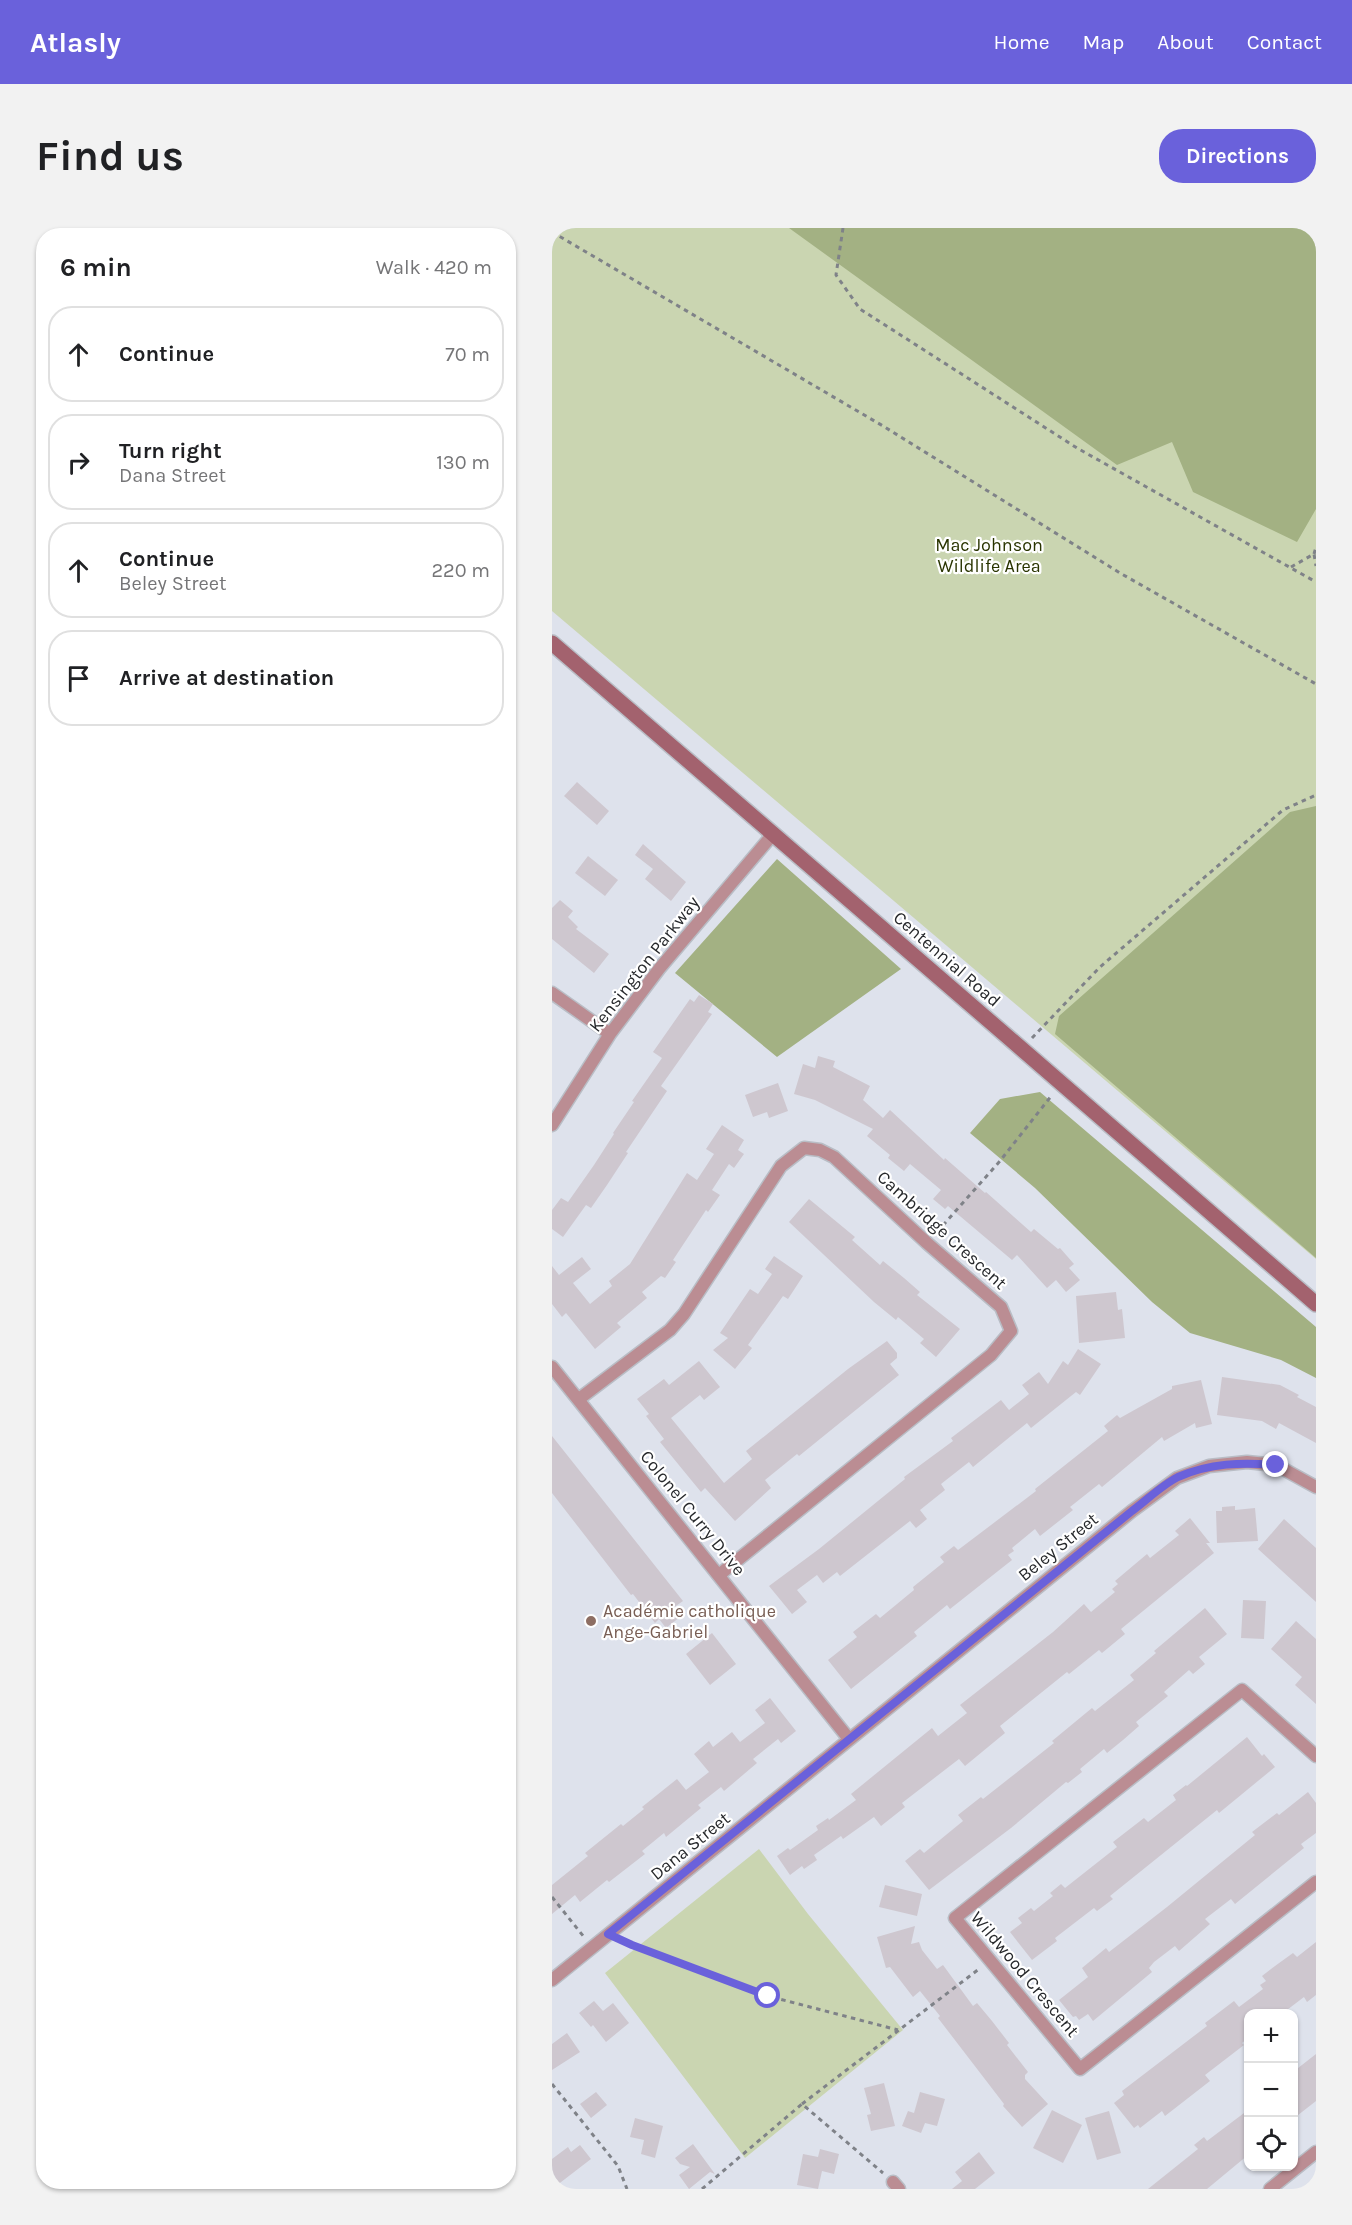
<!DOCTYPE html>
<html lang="en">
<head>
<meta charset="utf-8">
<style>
	:root { --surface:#fff; --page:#f2f2f2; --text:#202124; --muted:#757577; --line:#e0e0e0; --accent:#6a61db }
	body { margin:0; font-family:Karla,sans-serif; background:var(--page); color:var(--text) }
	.controls { position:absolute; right:18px; bottom:18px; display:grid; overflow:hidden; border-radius:12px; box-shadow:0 2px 4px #0004 }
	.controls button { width:54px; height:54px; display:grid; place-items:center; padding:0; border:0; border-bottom:2px solid var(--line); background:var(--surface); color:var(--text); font:30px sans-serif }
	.stop { position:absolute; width:18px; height:18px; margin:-14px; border:4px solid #6a61db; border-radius:50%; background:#fff }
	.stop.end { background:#6a61db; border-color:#fff; box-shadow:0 2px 6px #0008 }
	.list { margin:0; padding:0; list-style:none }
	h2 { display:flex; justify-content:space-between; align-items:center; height:78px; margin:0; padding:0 24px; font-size:26px }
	h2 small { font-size:20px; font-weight:400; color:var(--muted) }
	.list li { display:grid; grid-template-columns:39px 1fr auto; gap:18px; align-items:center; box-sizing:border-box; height:96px; margin:0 12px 12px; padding:0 12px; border:2px solid var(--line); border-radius:24px }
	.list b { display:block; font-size:22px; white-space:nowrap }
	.list p { margin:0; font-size:20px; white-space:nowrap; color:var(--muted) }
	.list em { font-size:20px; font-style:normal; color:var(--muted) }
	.icon { flex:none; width:33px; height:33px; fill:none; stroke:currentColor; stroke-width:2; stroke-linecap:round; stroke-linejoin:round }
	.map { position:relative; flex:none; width:764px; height:1961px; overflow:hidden; border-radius:24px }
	header { display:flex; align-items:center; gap:36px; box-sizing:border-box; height:84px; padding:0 30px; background:var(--accent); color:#fff }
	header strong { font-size:28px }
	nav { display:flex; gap:33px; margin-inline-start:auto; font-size:21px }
	.intro { display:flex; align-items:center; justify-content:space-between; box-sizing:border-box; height:144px; padding:0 36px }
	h1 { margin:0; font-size:42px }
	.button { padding:15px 27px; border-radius:24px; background:var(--accent); color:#fff; font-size:21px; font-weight:700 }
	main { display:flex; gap:36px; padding:0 36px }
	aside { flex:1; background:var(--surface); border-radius:24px; box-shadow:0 2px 4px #0004 }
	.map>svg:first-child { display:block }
</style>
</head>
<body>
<header>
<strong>Atlasly</strong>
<nav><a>Home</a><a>Map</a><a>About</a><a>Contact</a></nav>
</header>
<div class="intro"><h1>Find us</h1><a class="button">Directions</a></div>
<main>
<aside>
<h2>6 min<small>Walk · 420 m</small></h2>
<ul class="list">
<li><svg class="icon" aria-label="ahead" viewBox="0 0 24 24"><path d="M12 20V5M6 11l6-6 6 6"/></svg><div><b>Continue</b></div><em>70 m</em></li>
<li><svg class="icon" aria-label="right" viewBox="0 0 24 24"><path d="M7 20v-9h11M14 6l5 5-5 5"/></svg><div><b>Turn right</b><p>Dana Street</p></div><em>130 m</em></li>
<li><svg class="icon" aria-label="ahead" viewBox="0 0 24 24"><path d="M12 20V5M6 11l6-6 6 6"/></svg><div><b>Continue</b><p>Beley Street</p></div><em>220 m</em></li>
<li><svg class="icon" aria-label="arrive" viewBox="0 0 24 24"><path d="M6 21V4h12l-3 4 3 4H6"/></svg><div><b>Arrive at destination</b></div></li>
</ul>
</aside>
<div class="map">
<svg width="764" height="1961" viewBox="0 0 764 1961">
	<rect width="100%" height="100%" fill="#dee2ec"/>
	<path fill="#cad5b1" d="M0,0H764V1031L0,383Z
		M207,1621L256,1686L351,1802L193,1930L53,1745Z"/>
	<path fill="#a3b183" d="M237,0H764V281L745,314L641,264L620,214L565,237Z
		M764,578V1030L503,806L507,788L738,584Z
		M225,631L349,741L225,829L123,745Z
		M488,864L764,1099V1150L729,1132L638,1105L600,1074L483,960L418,905L448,871Z"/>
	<path fill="#cec7cf" d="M25,554L57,583L45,597L12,568Z
		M91,616L134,654L119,673L93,651L101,641L83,627Z
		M36,628L66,652L53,668L23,645Z
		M8,672L21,683L16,689L26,699L24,701L57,726L42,745L0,711V680Z
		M147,767L161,776L156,784L160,786L109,858L115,863L74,924L76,925L55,957L39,980L34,977L11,1009L0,1001V982L9,970L16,974L42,937L62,906L61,905L82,874L80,873L110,830L101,824L138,771L142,774Z
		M266,828L283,833L281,839L318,858L311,872L331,890L338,882L392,932L393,930L433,965L434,964L479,1004L482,1001L506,1021L508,1020L522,1036L517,1040L528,1052L514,1064L504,1052L495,1060L465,1027L460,1032L396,978L393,981L381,971L389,962L358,936L352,943L336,930L338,927L315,908L321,901L263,872L242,866L251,836L263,840Z
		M226,855L236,883L217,890L215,884L201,889L193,867Z
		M170,897L192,912L186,922L192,926L182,940L177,936L160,962L168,967L156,984L154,982L121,1032L124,1034L113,1050L109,1048L90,1064L95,1070L65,1095L69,1099L43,1121L14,1085L10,1089L0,1076V1038L7,1047L30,1029L39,1041L21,1055L38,1076L60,1058L57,1053L78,1036L135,945L145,952L162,926L154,921Z
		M257,971L303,1009L300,1012L328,1037L331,1033L352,1050L368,1064L365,1067L408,1101L384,1129L368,1115L372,1111L346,1089L344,1092L322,1074L237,994Z
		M222,1028L251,1048L236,1071L231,1068L196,1117L200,1120L183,1141L161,1122L176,1110L168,1105L198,1061L206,1066L220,1046L213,1041Z
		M564,1064L566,1082L570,1081L573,1110L527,1115L524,1068Z
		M335,1113L345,1125V1130L338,1136L347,1147L247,1228L245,1226L213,1252L219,1260L183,1293L153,1260L149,1264L108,1214L112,1211L94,1188L97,1186L85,1171L112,1151L117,1157L147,1133L168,1159L152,1172L148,1167L119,1190L172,1255L200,1231L194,1223L296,1141Z
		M526,1121L549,1136L528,1167L524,1164L479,1200L475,1195L421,1239L417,1234L389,1256L393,1262L368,1282L375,1291L364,1300L358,1293L288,1348L285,1344L271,1355L265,1347L245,1362L255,1374L240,1386L217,1358L267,1321L353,1251L352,1249L401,1213L399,1210L449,1172L457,1182L477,1166L470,1157L487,1144L496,1156L511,1133L516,1137Z
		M670,1149L728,1157L747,1167L745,1169L764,1179V1215L727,1195L724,1201L710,1193L665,1187Z
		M649,1152L660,1196L644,1200L643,1195L612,1213L610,1209L550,1259L547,1256L518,1279L521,1282L488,1308L483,1301L460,1320L462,1323L456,1327L460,1332L398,1381L395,1377L362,1404L365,1408L299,1461L276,1432L305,1409L301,1404L324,1386L328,1390L362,1362L361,1359L392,1334L388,1329L402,1318L406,1322L484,1263L483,1261L556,1203L552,1198L565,1187L568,1190L620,1161V1158Z
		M0,1208L131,1373L121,1380L128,1389L114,1400L107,1391L103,1395L81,1366L79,1367L0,1265Z
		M683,1278V1282L703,1280L706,1313L665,1315L664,1283H670V1279Z
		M638,1290L658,1315H654L662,1325L569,1401L573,1406L550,1425L547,1422L517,1446L515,1444L448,1498L453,1505L413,1538L407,1531L350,1575L353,1579L329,1598L322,1589L291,1611L289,1608L262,1627L265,1632L252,1641L250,1638L238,1647L225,1628L236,1620L238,1622L266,1602L264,1598L276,1590L277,1592L304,1572L299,1566L380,1500L386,1508L415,1485L408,1477L501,1404L532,1376L539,1384L563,1364L560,1361L566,1356L563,1353L595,1326L598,1330L627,1307L623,1303Z
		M732,1291L764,1320V1374L706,1321Z
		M691,1372L714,1373L712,1411L689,1410Z
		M653,1380L675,1406L647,1429L653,1436L641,1446L637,1442L612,1464L616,1468L584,1494L587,1498L571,1512L555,1525L552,1521L528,1541L530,1544L516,1555L514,1554L459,1600L377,1662L353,1633L368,1621L372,1625L411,1593L406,1587L429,1569L431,1571L502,1515L500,1513L540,1480L543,1483L582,1452L578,1447L604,1425L602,1423Z
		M744,1393L764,1411V1476L743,1457L750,1449L719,1421Z
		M160,1405L184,1436L158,1457L134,1426Z
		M218,1470L244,1503L229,1515L226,1511L201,1531L205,1535L172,1563L169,1559L146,1577L149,1580L114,1609L112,1605L90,1623L93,1626L57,1654L55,1652L28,1674L23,1667L0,1686V1657L36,1628L33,1625L69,1596L71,1598L92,1581L90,1579L125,1551L134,1562L157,1544L142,1526L157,1513L161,1519L180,1504L188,1514L213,1495L203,1482Z
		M695,1509L710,1528L712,1526L723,1539L667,1585L665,1582L558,1668L561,1671L545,1683L542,1680L503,1710L505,1713L480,1732L458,1704L470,1695L466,1690L479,1680L482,1683L501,1668L498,1665L509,1656L513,1660L565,1619L561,1614L592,1590L596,1594L624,1572L621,1567L634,1557L635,1558Z
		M756,1564L764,1575V1605L749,1616L752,1620L683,1676L679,1671L653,1691L658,1696L627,1723L623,1718L602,1734L597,1740L600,1744L541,1793L536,1786L527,1792L524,1788L521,1789L507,1772L536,1749L530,1740L554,1720L557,1724L615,1679L703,1607L700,1604L725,1585L727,1587Z
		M333,1657L370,1666L365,1688L327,1679Z
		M363,1698L359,1716L367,1714L370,1722L385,1741L391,1737L421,1778L425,1775L440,1793L457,1815L455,1817L476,1844L473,1847V1851L496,1876L470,1899L451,1878L452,1876L386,1790L388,1788L368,1763L361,1769L338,1739L334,1740L325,1709Z
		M764,1714V1767L755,1774L752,1769L731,1785H696V1810L690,1815L692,1817L653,1847L658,1853L613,1888L610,1883L588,1900L586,1897L582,1900L562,1875L572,1867L570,1863L655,1798L653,1795L682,1773L687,1779L711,1761L708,1757L714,1753L710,1748L723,1738L741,1725L745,1729Z
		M42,1773L51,1783L61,1775L77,1795L54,1814L41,1797L39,1799L27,1785Z
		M15,1805L28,1824L0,1842V1816Z
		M764,1826V1873L741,1891V1844Z
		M332,1855L343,1898L319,1903L315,1887L319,1886L312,1860Z
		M44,1864L55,1877L39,1890L28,1876Z
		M368,1864L393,1871L385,1898L373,1895L369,1905L350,1898L356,1883L362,1885Z
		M500,1882L530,1897L511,1935L481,1920Z
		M696,1882V1927L655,1961H596L646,1921L642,1917L652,1909L655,1913Z
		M557,1883L569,1925L545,1932L533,1890Z
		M83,1890L111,1898L103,1930L89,1926L92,1912L78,1909Z
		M141,1916L163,1946L158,1944L137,1961L127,1947L138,1939L128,1936L123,1930Z
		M28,1917L39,1931L0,1961V1931L16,1919L19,1924Z
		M268,1921L287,1926L282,1946L270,1943L266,1961L245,1957L251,1926L266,1929Z
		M427,1924L443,1945L423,1961H400L410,1953L403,1944Z"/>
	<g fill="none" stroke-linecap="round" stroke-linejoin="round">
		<g stroke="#b9bdc5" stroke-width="15">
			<path id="minor" d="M0,765L58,806
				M0,897L58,806L107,741L222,605
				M0,1139L297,1511
				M27,1171L118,1102L132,1086L229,938L252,920L268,922L282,929L375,1015L449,1079L459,1103L439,1127L167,1347
				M764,1528L690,1462L403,1690L528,1841L764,1654
				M0,1752L580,1283L625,1250L657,1238L695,1234L724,1237L764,1259
				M341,1954L347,1961
				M718,1961L764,1924"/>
		</g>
		<g stroke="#b9bdc5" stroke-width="18">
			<path id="secondary" d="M0,415C256,634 509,856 764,1076"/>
		</g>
		<path stroke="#7f8288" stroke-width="3" stroke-dasharray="4.5 4.5" stroke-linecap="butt" d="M291,0L284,47L308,81L525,220L764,354
			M0,4L331,198L568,345L764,456
			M762,326L764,319
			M739,339L762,326L764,338
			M480,810L548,739L731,582L764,567
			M385,1004L448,933L500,867
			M0,1669L32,1709
			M69,1712L216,1768L346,1802
			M0,1856L66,1938L75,1961
			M250,1876L427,1741
			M150,1961L250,1876L331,1945"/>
		<use href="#minor" stroke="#bb8d93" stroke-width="12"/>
		<use href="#secondary" stroke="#a3626e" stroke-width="15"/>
	</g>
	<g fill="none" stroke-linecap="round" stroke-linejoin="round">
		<path stroke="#6a61db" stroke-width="8" d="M216,1768L80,1717L56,1706L580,1283C595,1272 610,1257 626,1249C658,1235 690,1234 724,1237"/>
	</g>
	<circle fill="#8d6e63" stroke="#fff" stroke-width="2" cx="39" cy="1393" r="6"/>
	<g text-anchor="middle" stroke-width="4.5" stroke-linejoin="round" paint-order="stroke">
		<g font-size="18" fill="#293400" stroke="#fff">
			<text x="437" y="323">Mac Johnson<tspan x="437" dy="21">Wildlife Area</tspan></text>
		</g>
		<g font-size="18" fill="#26282b" stroke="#fff">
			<text transform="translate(395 731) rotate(41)" y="6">Centennial Road</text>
			<text transform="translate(92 736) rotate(-52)" y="6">Kensington Parkway</text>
			<text transform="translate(390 1002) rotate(42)" y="6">Cambridge Crescent</text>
			<text transform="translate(141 1285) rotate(51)" y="6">Colonel Curry Drive</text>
			<text transform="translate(506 1319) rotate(-39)" y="6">Beley Street</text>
			<text transform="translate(138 1618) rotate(-39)" y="6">Dana Street</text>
			<text transform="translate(473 1746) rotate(50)" y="6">Wildwood Crescent</text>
		</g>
		<g font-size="18" fill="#785e54" stroke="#fff" text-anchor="start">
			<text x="51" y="1389">Académie catholique<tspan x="51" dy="21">Ange-Gabriel</tspan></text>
		</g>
	</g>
</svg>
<div class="controls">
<button>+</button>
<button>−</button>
<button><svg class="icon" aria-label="locate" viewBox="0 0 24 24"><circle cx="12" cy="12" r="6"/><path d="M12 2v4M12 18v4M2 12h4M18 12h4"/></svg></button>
</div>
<div class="stop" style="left:216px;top:1768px"></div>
<div class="stop end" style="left:724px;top:1237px"></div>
</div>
</main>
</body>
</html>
